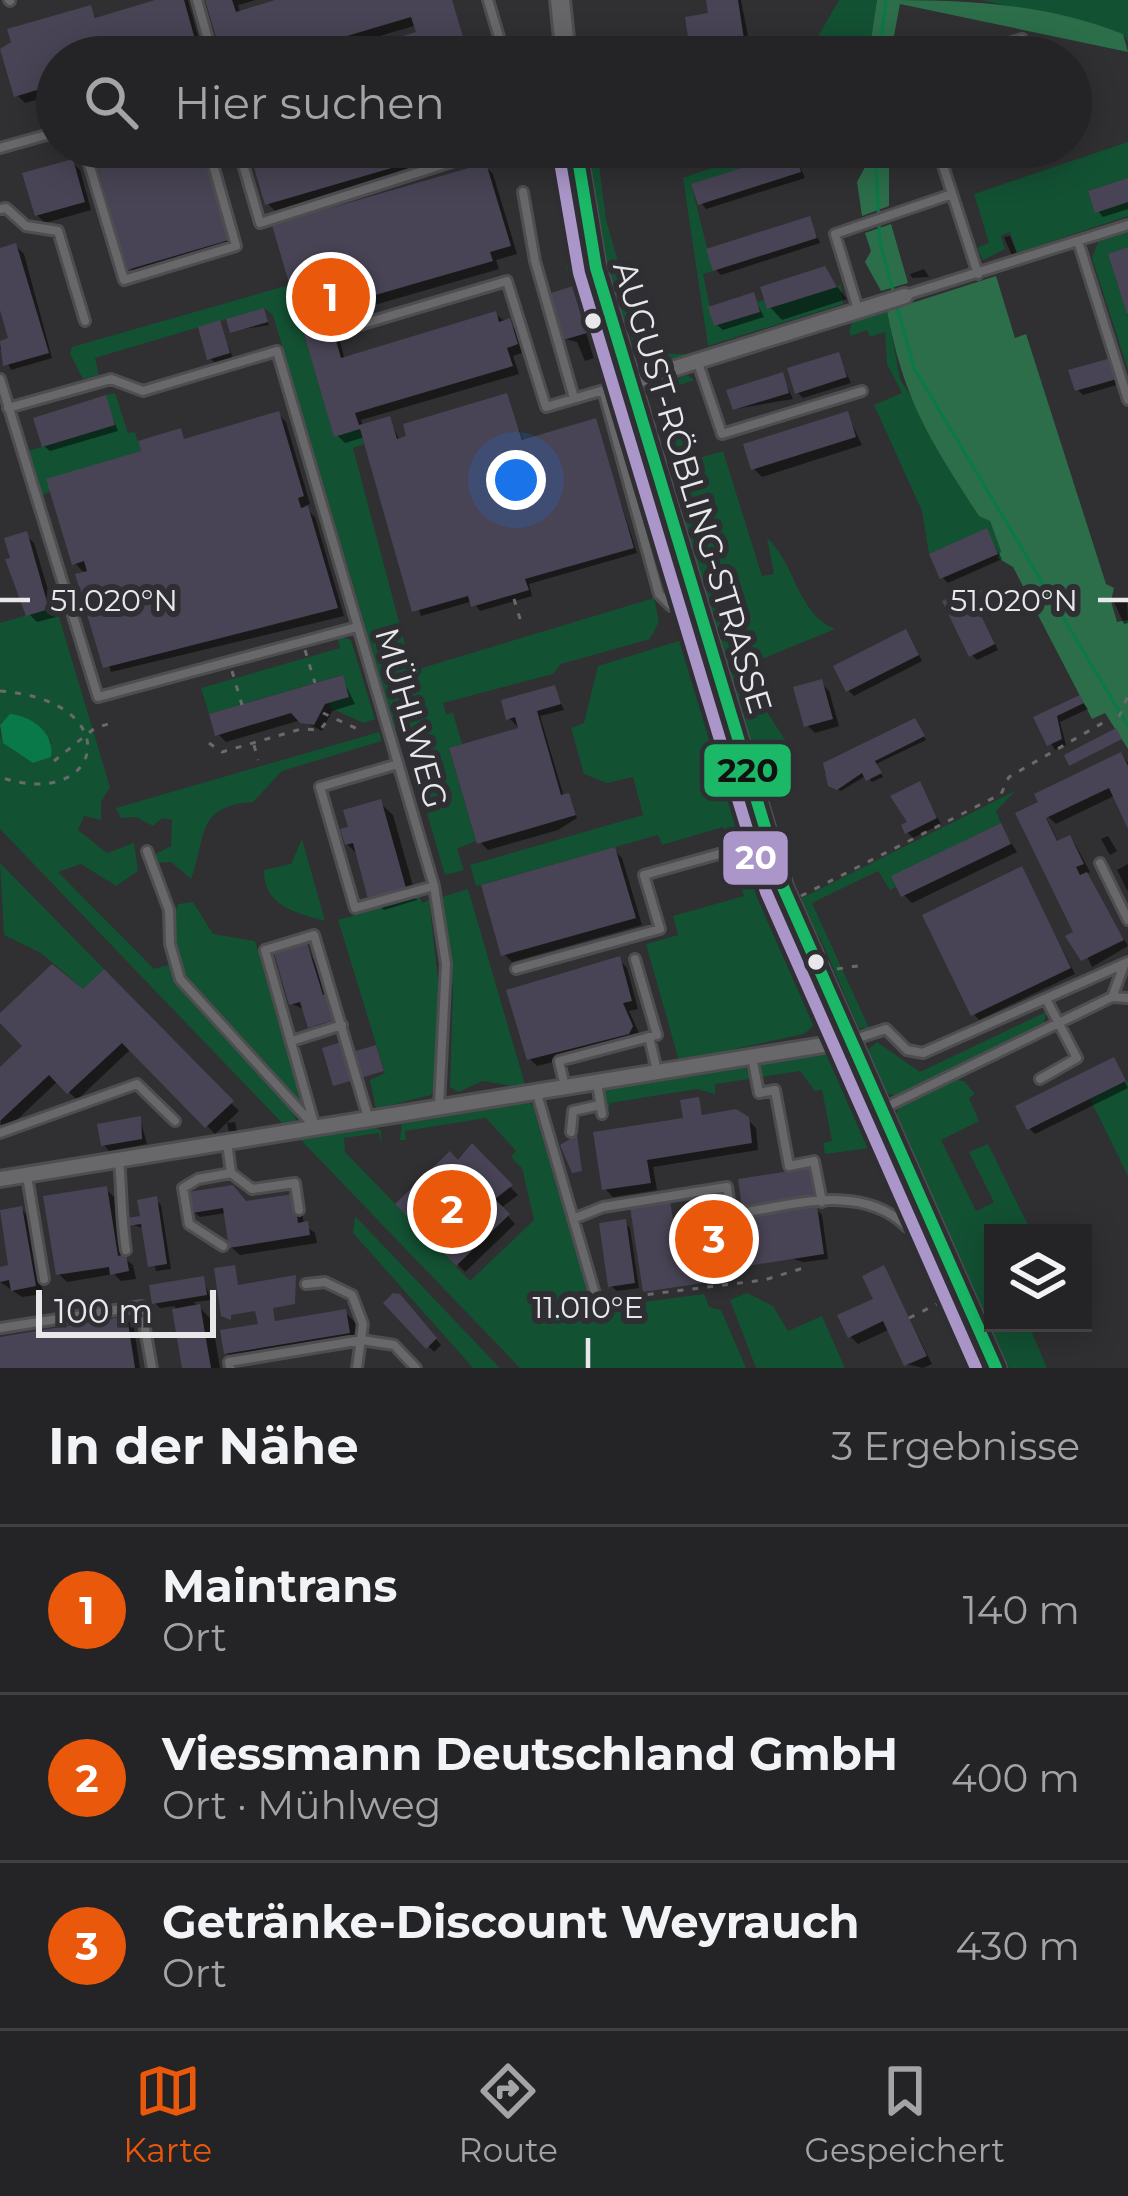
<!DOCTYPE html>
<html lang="de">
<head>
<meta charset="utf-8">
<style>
	:root { --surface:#242325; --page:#2c2b2d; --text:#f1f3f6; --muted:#a3a4a7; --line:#414042; --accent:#ea580c }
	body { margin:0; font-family:Montserrat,sans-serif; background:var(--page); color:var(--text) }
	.controls { position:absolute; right:36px; bottom:36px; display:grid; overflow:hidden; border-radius:0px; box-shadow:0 6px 30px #0003 }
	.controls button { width:108px; height:108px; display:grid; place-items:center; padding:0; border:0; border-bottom:3px solid var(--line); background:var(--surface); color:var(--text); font:60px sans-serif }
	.scale { position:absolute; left:36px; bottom:30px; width:180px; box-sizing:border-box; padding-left:12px; border:6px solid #e8e7ea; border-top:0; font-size:33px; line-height:42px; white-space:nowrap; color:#e8e7ea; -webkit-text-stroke:9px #2f2e32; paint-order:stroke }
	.you { position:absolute; left:516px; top:480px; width:42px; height:42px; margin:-30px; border:9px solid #fff; border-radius:50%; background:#1a73e8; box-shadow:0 0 0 18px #1a73e833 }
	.badge { display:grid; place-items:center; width:78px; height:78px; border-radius:50%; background:var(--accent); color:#fff; font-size:39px; font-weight:700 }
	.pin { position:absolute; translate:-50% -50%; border:6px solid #fff; box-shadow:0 3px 12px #0006 }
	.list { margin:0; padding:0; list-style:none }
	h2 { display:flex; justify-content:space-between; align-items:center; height:156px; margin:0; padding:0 48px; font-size:51px }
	h2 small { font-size:39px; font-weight:400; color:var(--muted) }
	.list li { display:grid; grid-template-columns:78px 1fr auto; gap:36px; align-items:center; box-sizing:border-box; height:168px; padding:0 48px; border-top:3px solid var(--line) }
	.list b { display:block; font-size:45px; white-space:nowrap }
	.list p { margin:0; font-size:39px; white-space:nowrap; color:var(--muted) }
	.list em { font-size:39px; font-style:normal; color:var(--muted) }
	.icon { flex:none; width:66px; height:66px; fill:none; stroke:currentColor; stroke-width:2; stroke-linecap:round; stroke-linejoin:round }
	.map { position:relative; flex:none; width:1128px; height:1368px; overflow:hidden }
	.search { position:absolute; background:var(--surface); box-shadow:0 6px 30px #0003; left:36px; right:36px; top:36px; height:132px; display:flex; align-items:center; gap:30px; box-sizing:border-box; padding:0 42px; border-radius:66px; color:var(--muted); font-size:45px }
	.sheet { height:660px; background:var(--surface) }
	nav { display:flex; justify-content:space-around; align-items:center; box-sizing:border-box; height:168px; border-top:3px solid var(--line); background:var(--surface); font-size:33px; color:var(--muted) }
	nav a { display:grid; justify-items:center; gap:6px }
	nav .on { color:var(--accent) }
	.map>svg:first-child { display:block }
</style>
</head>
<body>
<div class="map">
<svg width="1128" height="1368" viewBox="0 0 1128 1368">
	<rect width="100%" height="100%" fill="#302f31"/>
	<path fill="#135133" d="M839,0H877L871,41L858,57H806Z
		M982,0H1128V42L1123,34Z
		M1128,142V178L1088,191L1095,212L1128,202V216L1017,253L1010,232L1001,236L1005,249L983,260L977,248L989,243L974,194Z
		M557,147H569L599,317L595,320L615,364L602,380L566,266L577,261L563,209Z
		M581,147H597L606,220L642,345L659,354H692C677,358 660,363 647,354C602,323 591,201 581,147Z
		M749,147L795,151L691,184L713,271L703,274L714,326L760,312L757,302L764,300L768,309L841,285L843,304L708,346L683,178L750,155Z
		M1128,232V247L1108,254L1128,317V370L1092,258L1098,242Z
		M289,285L334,436L360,429L364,444L353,448L412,671L654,598L659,622L650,639L561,664L553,674L443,703L446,714L453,713L462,744L449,749L476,841L457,849L464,870L445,875L402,728H395L273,315L264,308L95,358L99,375L83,379L70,354L72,347Z
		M887,311L900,379L990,521L1001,551L998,558L987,529L929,554L922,511L874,405L902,393L887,364L885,332L870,337L867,330L851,336L849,331L852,322Z
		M686,375L695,380L666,389L688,461L723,451L762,576L774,574L767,538C796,564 797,614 835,629L762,659L767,712L793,752L761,768L751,765L684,518L675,451L656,410L661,387Z
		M115,393L128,433L135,432L141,451L42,495L28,451L114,425L106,395Z
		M615,402L630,403L686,597L671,599Z
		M56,607L110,787L101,802V820L84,816L78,830L107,853L134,843L138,871L116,886L81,864L58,872L154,969L168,965C195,1020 284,1074 297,1122L284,1125L0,829V734L3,743L33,763L51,757V741L39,730L2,721L0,725V623Z
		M681,613L695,624L749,805L750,836L728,844L723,827L662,845L658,835L476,886L470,865L643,815L633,777L607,783L584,774L571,728L584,723L598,666L682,640L676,616Z
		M343,637L351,640L375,719L363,723L331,708L330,702L349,696L342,675L209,714L201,688L340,648L338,639Z
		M379,732L382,741L282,771L253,802C194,806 207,839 191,879L171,862L155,863L150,857L171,846L172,820L162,818L153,826L136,817L121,818L116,808Z
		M1015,791L996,811L1001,823L892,876L896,887L890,890L878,871L812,903L869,1028H859L821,940L796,901Z
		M302,839L325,921C296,913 263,906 264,870L291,864Z
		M752,854L769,865L792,954L821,1019L804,1034L679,1061L646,944L678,935L673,916L744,896L733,858Z
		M0,863L104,969L83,989L41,953L4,935Z
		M468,889L526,1088L482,1081L459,1092L450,1087L453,989L442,897Z
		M419,896L422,903L429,900L439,989L436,1081L431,1095L376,1109L370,1080L385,1073L338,920Z
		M193,902L213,934L255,941L304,1109C255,1057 153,982 178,904Z
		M1046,1012L1044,1024L896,1096L885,1093L865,1052L877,1042L920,1072Z
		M824,1052L850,1062L920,1213L910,1218L877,1147L825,1154L823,1143L832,1141L822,1090L815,1091L800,1071L761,1077V1062Z
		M744,1063L750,1079L715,1084V1094L697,1089L610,1103L608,1111L603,1090L609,1086Z
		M953,1079L964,1081L975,1094L969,1098L979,1121L941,1140L976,1211L994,1202L969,1152L988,1144L1032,1233H993V1323H1028L1047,1368H1009L896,1117L899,1105Z
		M1128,1081V1176L1090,1099Z
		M526,1099L533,1106L595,1315L604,1307L704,1294L709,1307L721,1310L746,1368H520L297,1136L374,1126L381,1131V1143L379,1133L344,1138L345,1152L470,1281L534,1220L522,1168L511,1157L516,1151L486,1118L405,1131L406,1140H400L402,1120Z
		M355,1216L500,1368H473L353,1233Z
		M747,1293L773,1306L788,1331L822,1316L845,1368H756L730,1300Z"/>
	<path fill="#2c6e4a" d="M877,0C963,0 1042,2 1123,34L1128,52L900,4L893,41L898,57H858L871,40Z
		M859,147H889V206L862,216L857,182L865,167Z
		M891,224L908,283L881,291L865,262L871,251L865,233Z
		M996,276L1015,338L1026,334L1106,584L1114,588L1111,601L1117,622L1128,620V749L1105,713L1092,719L1013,567L998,558L1001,551L990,521L979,516C930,440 904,401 887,311Z"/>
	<path fill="#097949" d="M10,714C32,716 55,733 51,757L33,763L3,743L0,725Z"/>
	<path fill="#0007" d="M161,0H188L202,51L190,57H57V94L25,103L17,95L90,8L97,20Z
		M208,0H256L238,5L240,13L286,0H450L467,57H342L419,34L417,25L309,57H225Z
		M709,0H741L752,57H694L688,19L714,15Z
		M95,147H206L235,248L138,276L130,268Z
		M251,147H490L491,149L276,212L268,204Z
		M655,147H696L661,153Z
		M794,154L805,178L706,209L701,203Z
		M72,162L80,170L91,210L45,223L37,215Z
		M485,166L493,174L517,254L496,260L499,269L333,317L345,360L495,314L517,330L524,352L513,356L519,374L361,420L363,427L389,419L400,441L506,397L524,442L595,422L637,553L529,584L532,596L480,611L473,601L421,616L365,437L345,443L337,435L276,227Z
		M1128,181V209L1103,217L1098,211Z
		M809,219L820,243L721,275L715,269Z
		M1010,236L1018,256L1013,258L1004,237Z
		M16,246L24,254L52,358L11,370L0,347L12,340L0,299V251Z
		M924,269L929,277L912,278L910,274Z
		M824,270L847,299L782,320L770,307Z
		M575,293L594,358L585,361L577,342L565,339Z
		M753,296L764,317L723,330L717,325Z
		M263,311L269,325L232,331Z
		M219,324L233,358L216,364L210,358Z
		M838,355L851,383L803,398L797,392Z
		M1110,361L1120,384L1083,395L1077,389Z
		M782,376L793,399L735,409Z
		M105,399L118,431L50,451L44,446Z
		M278,414L286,422L310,504L304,506L315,517L344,616L111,672L85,574L75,563L180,432L185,441Z
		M847,414L862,445L762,477L754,469Z
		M986,532L1002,559L948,583L942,577Z
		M26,535L34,543L56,617L37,622L29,614Z
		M980,594L988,604L978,609L998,650L977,660L972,655V598Z
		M1127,598L1128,623L1124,624L1114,602Z
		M911,639L922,661L854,696L848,690Z
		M342,678L355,704L332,711L322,731L301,720L226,742L218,734Z
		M821,683L829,691L839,726L815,733L807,725Z
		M554,688L564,710L540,716L564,797L571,799L577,818L558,830L488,850L480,842L521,730L509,718Z
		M1080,699L1088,709L1060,722L1066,745L1055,750L1037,719Z
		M915,721L926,740L876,764L883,777L872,782L867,775L841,791L831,785L824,771Z
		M1121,755L1128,763V822L1116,795L1056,824L1044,813L1059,844L1070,839L1075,844L1090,872L1085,875L1128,946L1092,967L1019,814Z
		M919,784L941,824L913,838L907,832Z
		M380,803L393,815L417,900L384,910L371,897L359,856L347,844L352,829Z
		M1000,826L1017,852L912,903L904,895Z
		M1108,836L1117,851L1110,855L1101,839Z
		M614,850L622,858L642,925L512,962L504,954Z
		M1128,864V892L1117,870Z
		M1021,870L1075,974L979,1020L974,1014Z
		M307,946L344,1027L319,1034L306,1010L292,1004Z
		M619,960L627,968L638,1009L629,1011L640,1035L636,1041L537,1066L529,1058Z
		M104,973L239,1111L215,1134L132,1048L77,1100L58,1081L1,1135L0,1071L26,1046L0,1018L83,993Z
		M1114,1061L1128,1088L1035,1134L1030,1129Z
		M698,1100L703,1117L747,1119L756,1128L758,1150L653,1167L657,1190L613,1197L605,1189L687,1120Z
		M140,1119L147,1144L109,1151L104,1145Z
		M235,1122L237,1131L229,1132L227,1123Z
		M472,1148L518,1195L501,1208L515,1224L465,1272L399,1204L459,1164Z
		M809,1171L817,1179L821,1204L812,1205L822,1215L828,1259L803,1262L672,1222L757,1219L744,1206Z
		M106,1189L114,1197L124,1258L133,1265L136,1279L121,1281L114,1274L67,1282L59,1274Z
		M156,1200L161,1205L171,1269L156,1271L145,1229L131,1224L143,1219Z
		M247,1204L301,1205L304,1225L315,1233L317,1243L240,1255L231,1247L226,1213L200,1217L194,1212Z
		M21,1209L29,1217L43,1294L22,1297L0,1282V1270L11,1268Z
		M625,1223L630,1228L639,1288L617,1291L611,1286Z
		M884,1269L932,1364L923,1368L906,1364L888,1330L858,1344L850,1336L877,1300Z
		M203,1279L211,1300L194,1302L212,1320L220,1368H185L175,1306L160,1308L155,1303Z
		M238,1288L272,1308L275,1324L345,1312L358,1325L361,1345L239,1366L226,1353L261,1326L258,1310L224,1315Z
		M387,1303H405L441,1345L434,1352Z
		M126,1319L134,1328L140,1368H0V1340Z"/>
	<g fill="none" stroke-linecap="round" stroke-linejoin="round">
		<path stroke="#097949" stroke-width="3" d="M879,57L886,0
			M875,147L880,242L894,294
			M896,303L914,368L1128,726"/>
	</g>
	<path fill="#494455" d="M155,0H184L196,43L183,47L186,57H57V84L14,97L0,49L11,42L7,29L91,5L95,18Z
		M205,0H232L236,12L275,0H452L469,57H335L416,32L411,17L276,57H222Z
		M706,0H738L746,52L691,57L685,17L708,13Z
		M92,147H202L229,240L127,270Z
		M248,147H460V148L265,205Z
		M795,151L801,172L698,205L691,184Z
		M73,159L85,202L35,216L22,173Z
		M486,163L511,246L490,252L493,261L327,309L341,358L496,311L499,322L510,318L518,344L507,348L513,366L355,413L359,425L390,416L397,439L406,436L403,424L507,393L522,440L596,418L634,548L525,579L529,590L471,607L468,596L412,612L360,429L334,437L272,225Z
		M1128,178V202L1095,213L1088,191Z
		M810,216L817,238L713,271L706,249Z
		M16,243L49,353L3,366L0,341L8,338L0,310V248Z
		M1128,247V314H1127L1108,254Z
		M825,266L837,287L767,309L760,287Z
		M573,286L587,333L563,340L548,294Z
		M754,292L760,312L714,326L708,307Z
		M264,308L268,322L230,333L226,319Z
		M220,320L230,353L207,360L198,327Z
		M839,352L847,377L795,394L787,368Z
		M1111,358L1117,379L1075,391L1068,370Z
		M783,372L789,393L733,410L726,390Z
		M106,395L115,425L42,447L33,418Z
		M279,411L304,496L298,498L301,508L308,506L338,608L103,668L75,574L87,571L84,561L72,565L46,479L141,451L138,441L181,428L184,439Z
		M848,411L856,437L751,470L743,444Z
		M987,528L998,554L940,579L929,554Z
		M27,531L49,609L26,616L5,559L10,558L4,538Z
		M968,589L971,595L981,590L985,598L975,603L995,644L969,657L942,601Z
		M906,629L919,655L846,692L833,666Z
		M343,675L349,697L325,704L314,725L300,723L291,713L215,736L209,714Z
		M822,679L833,719L804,727L793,687Z
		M555,685L561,704L537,711L561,795L569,793L576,815L477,844L449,748L518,728L515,717L506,720L501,700Z
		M1080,695L1084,703L1057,716L1062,739L1047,746L1033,717Z
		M915,718L925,736L875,761L882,773L866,781L862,773L837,790L828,786L823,763Z
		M1116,728L1122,739L1069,766L1064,755Z
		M1121,752L1128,766V829L1109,788L1046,818L1057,841L1070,835L1084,864L1076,867L1080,875L1087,872L1124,940L1081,961L1065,936L1073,932L1015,813L1038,802L1034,794Z
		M920,781L937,818L905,834L901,825L907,822L890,796Z
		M381,799L406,888L368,899L353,843L345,845L340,829L348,827L343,810Z
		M1001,823L1011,844L901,897L891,876Z
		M615,847L636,918L501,956L481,885Z
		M1022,866L1071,968L971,1016L922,915Z
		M307,943L323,995L331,993L338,1019L308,1028L300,1002L289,1005L274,953Z
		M620,956L632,1001L623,1003L633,1026L629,1034L527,1060L506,990Z
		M52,964L83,989L104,969L234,1101L205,1128L122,1043L67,1094L49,1075L0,1121V1067L22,1046L0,1023V1013Z
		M345,1041L349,1053L376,1045L384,1071L333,1086L322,1048Z
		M1114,1057L1126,1081L1027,1130L1015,1106Z
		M699,1097L702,1115L736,1109L749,1117L752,1143L647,1160L651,1183L602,1190L593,1132L683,1118L680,1100Z
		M141,1116L142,1139L101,1146L97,1124Z
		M577,1135L582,1171L572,1173L560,1145Z
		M472,1143L513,1185L495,1199L510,1214L456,1266L395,1204L450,1151L458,1160Z
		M810,1168L814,1197L742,1207L738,1179Z
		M233,1185L246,1201L294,1194L298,1223L308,1221L310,1235L229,1248L223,1208L192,1213L188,1192Z
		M107,1186L118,1256L126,1254L129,1271L110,1275L109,1267L56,1275L43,1196Z
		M157,1196L167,1264L148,1267L141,1224L128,1226L127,1218L140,1216L137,1200Z
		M670,1201L673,1219L725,1211L726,1220L817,1206L824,1254L734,1268L736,1278L643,1292L630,1207Z
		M22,1206L36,1286L11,1291L9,1280L0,1282V1267L8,1265L0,1210Z
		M626,1219L635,1283L608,1287L599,1223Z
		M235,1265L238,1285L296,1275L295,1304L273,1308L275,1321L346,1309L350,1333L224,1354L220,1330L258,1324L255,1311L231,1315V1320L221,1316L214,1268Z
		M884,1265L927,1356L904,1366L883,1321L848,1338L837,1315L873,1299L862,1276Z
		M204,1276L207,1295L152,1304L149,1285Z
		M393,1293L400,1294L437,1338L426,1349L383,1303Z
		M200,1304L211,1368H182L172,1309Z
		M127,1316L135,1368H0V1337Z"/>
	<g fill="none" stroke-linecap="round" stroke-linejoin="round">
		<g stroke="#4e4d50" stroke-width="14">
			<path id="lane" d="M9,0L10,1
				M197,0L213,57
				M488,0L505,57
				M961,57L1022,39
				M84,147L124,280L236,246L208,147
				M238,147L260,223L498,147
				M937,147L978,274
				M0,148L57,132
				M523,192L535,261L574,398
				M0,209L6,208L26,226L58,231L85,321
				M1078,241L1128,400
				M906,295L1128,225
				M858,309L835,234L952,194
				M346,329L507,281L546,407L631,382
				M698,363L722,434L862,391
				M0,379L98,697L357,627
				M603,390L659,594L671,606
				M8,408L111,379L143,391L277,351L434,886L446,964L439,1106
				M398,764L320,787L355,908L434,886
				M147,851L169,910L170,944L180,979L314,1126
				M1100,863L1128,920
				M516,969L660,929L644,875L765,841
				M1113,995L1124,965
				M649,1037L657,1071
				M855,1039L886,1029L907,1050L923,1053L1128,962
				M292,1041L342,1025
				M752,1057L759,1093L775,1090L789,1166L814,1161L822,1202
				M1040,1079L1077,1058L1046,999
				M597,1083L602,1114
				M565,1087L559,1061L657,1035L635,959
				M537,1094L596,1297
				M882,1109L1112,997L1128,998
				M315,1127L265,950L314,935L368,1117
				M571,1132L573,1111L600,1105
				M0,1133L137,1084L175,1121
				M227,1143L231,1173L252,1189L295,1183L299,1210
				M119,1161C122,1191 121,1219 126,1250
				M27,1176L44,1279
				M573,1219L603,1207L727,1187L731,1215C789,1206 861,1181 907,1227L930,1225
				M223,1246L189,1224L183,1188L198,1179L231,1173
				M306,1284L325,1282L352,1295L363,1324L357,1368
				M0,1328L141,1306L152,1368
				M230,1368L229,1362L362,1340L394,1345L416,1368"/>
		</g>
		<g stroke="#4e4d50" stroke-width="20">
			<path id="street" d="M634,381L905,296
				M0,1179L848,1041"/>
		</g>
		<g stroke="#4e4d50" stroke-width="24">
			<path id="secondary" d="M560,0L566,57
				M576,147L596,268L783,887L996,1368"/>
		</g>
		<path stroke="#6a696b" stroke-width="3" stroke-dasharray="6 9" stroke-linecap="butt" d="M514,599L521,622
			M305,650L315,683
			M232,671L242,705
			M0,691C131,701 102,813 0,777
			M323,713L360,730
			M1119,717L1128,696
			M209,743L222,752L301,729L320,730L331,716
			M254,745L258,760
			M54,761L95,728L108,724
			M801,896L1001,794L1009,777L1106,721
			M837,969L864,965
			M603,1300L764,1280L807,1267
			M909,1318L947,1299"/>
		<use href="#lane" stroke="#68686a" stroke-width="8"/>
		<use href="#street" stroke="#68686a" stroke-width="14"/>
		<use href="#secondary" stroke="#666568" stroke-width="18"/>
		<g stroke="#2f2e32" stroke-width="21">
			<path id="bus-1" d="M576,147L596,268L783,887L996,1368"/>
		</g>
		<g stroke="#2f2e32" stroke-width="21">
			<path id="bus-2" d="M558,150L579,273L766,892L976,1368"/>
		</g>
		<use href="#bus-1" stroke="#1ab867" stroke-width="12"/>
		<use href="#bus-2" stroke="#aa96c8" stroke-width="12"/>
	</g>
	<path fill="none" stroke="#e8e7ea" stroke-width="4.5" d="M0,600H30M1098,600H1128M588,1338V1368"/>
	<g fill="#e8e7ea" stroke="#2f2e32" stroke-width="4.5">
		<circle cx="593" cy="321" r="10"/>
		<circle cx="816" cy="962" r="10"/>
	</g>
	<g text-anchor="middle" stroke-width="12" stroke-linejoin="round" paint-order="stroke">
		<g font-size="33" fill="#e8e7ea" stroke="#2f2e32">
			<text transform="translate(693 487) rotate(73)" y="12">AUGUST-RÖBLING-STRASSE</text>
			<text transform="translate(412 718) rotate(74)" y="12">MÜHLWEG</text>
		</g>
	</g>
	<g font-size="30" text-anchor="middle" fill="#e8e7ea" stroke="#2f2e32" stroke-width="12" stroke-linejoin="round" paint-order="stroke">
		<text x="114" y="611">51.020°N</text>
		<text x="1014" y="611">51.020°N</text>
		<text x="588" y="1318">11.010°E</text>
	</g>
	<g stroke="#2f2e32" stroke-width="4.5">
		<rect x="702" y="742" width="91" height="57" rx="12" fill="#1ab867"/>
		<rect x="721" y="829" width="69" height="58" rx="12" fill="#aa96c8"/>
	</g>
	<g font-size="33" text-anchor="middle" font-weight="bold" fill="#fff">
		<text x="756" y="869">20</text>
	</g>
	<g font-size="33" text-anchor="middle" font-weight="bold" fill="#111">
		<text x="748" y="782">220</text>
	</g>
</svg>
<div class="controls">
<button><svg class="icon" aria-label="layers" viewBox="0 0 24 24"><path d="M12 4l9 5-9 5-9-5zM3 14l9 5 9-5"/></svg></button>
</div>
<div class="scale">100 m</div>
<div class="you"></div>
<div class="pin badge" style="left:331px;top:297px">1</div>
<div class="pin badge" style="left:452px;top:1209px">2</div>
<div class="pin badge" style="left:714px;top:1239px">3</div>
<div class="search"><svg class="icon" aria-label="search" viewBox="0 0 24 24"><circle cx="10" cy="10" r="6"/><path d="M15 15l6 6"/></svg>Hier suchen</div>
</div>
<section class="sheet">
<h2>In der Nähe<small>3 Ergebnisse</small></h2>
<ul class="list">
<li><span class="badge">1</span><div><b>Maintrans</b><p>Ort</p></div><em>140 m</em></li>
<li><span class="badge">2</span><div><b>Viessmann Deutschland GmbH</b><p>Ort · Mühlweg</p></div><em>400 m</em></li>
<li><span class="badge">3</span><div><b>Getränke-Discount Weyrauch</b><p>Ort</p></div><em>430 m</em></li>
</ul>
</section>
<nav>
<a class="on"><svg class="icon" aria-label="map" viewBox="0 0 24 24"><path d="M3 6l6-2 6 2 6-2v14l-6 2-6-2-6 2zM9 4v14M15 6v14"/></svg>Karte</a>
<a><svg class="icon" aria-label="directions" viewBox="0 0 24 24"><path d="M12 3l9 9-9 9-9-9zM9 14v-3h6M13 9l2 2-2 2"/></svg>Route</a>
<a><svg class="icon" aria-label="saved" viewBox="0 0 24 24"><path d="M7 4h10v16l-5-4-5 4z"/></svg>Gespeichert</a>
</nav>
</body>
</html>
